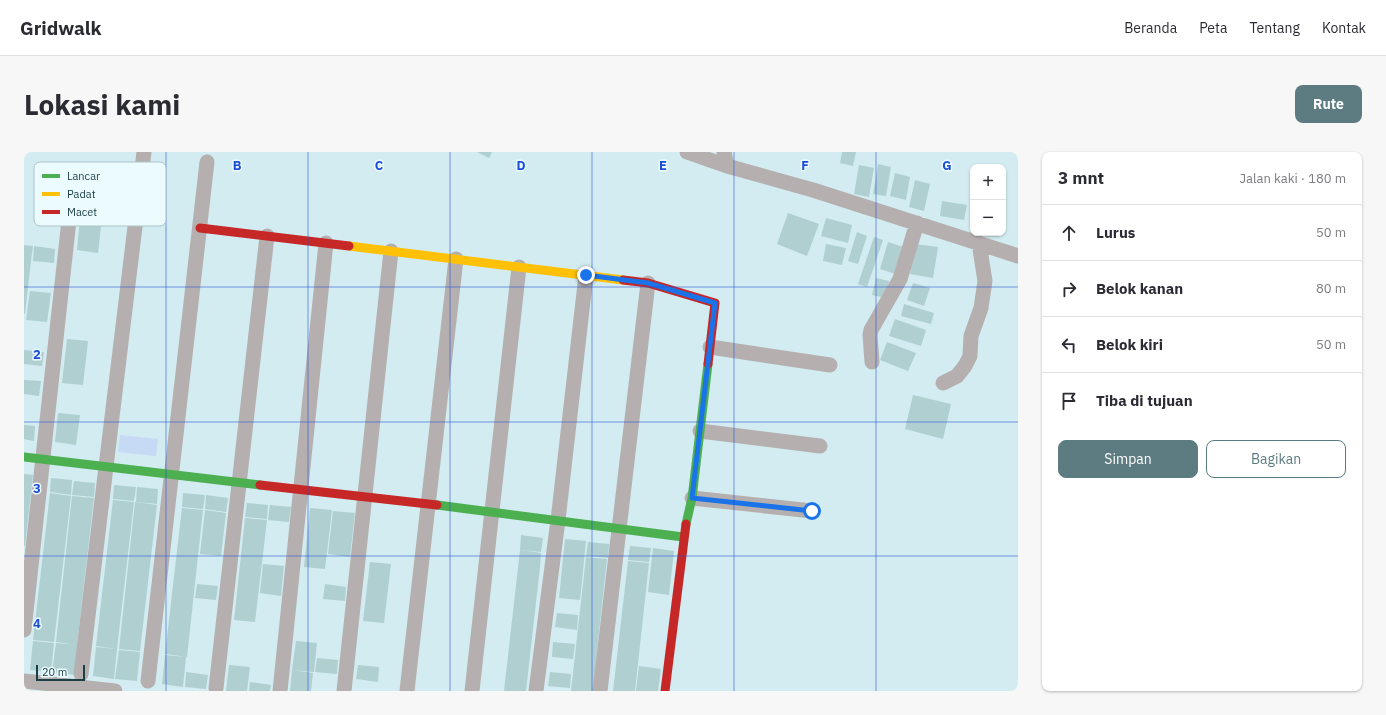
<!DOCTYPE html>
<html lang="id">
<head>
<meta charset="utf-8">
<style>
	:root { --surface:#fff; --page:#f7f7f7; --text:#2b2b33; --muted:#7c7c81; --line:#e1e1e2; --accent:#5c7c82 }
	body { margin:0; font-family:"IBM Plex Sans",sans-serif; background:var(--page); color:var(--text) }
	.controls { position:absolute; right:12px; top:12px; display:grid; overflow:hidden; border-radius:8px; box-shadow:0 1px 3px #0004 }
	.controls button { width:36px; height:36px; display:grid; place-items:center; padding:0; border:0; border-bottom:1px solid var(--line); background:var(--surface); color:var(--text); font:20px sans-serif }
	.scale { position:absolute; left:12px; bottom:10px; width:49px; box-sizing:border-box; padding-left:4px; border:2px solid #1d4047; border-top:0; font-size:11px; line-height:14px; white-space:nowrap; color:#1d4047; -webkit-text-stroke:3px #ebfbfe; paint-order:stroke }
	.stop { position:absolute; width:12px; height:12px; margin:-9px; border:3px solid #1a73e8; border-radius:50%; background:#fff }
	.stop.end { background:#1a73e8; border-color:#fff; box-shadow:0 1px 4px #0008 }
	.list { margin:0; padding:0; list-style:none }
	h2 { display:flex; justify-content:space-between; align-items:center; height:52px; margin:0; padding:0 16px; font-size:17px }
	h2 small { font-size:13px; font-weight:400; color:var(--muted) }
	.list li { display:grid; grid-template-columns:26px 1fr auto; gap:12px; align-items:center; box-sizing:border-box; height:56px; padding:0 16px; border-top:1px solid var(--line) }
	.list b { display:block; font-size:15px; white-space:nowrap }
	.list em { font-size:13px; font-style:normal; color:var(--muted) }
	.actions { display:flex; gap:8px; padding:12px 16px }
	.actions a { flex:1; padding:9px 0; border:1px solid var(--accent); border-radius:8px; text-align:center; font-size:14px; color:var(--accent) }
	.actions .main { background:var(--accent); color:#fff }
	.icon { flex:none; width:22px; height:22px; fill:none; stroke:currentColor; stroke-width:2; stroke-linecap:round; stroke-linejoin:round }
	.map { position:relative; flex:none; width:994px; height:539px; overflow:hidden; border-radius:8px }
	header { display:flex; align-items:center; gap:24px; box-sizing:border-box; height:56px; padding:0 20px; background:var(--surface); border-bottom:1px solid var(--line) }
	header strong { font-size:19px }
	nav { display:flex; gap:22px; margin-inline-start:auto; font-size:14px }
	.intro { display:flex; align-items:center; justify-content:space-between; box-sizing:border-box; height:96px; padding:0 24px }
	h1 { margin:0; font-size:28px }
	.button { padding:10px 18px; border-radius:8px; background:var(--accent); color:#fff; font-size:14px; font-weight:700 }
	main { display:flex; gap:24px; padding:0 24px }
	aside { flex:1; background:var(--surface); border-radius:8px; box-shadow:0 1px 3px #0004 }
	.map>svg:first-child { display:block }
</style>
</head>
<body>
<header>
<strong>Gridwalk</strong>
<nav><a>Beranda</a><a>Peta</a><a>Tentang</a><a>Kontak</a></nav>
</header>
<div class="intro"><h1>Lokasi kami</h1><a class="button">Rute</a></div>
<main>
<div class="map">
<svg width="994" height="539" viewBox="0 0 994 539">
	<rect width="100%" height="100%" fill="#d2ecf1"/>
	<path fill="#c6daf6" d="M96,283L134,287L132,304L94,300Z"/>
	<path fill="#b0cfd0" d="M453,0H468L465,6Z
		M818,0H832L829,14L816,11Z
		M854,12L867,15L862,44L849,42Z
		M835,13L850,16L845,45L830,42Z
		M871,21L886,25L882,48L866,44Z
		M891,28L906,32L900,59L885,55Z
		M918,49L943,53L940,68L916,64Z
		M57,55L79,57L74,101L53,98Z
		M764,61L795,72L783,104L753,92Z
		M802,66L828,73L824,91L797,84Z
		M833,80L843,84L834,112L824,109Z
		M850,85L859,88L843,135L834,132Z
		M864,90L879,95L871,122L856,117Z
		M802,92L822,96L818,113L799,109Z
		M891,92L914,95L909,126L886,122Z
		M0,93L9,94L7,109L0,108Z
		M10,94L31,97L30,111L9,109Z
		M0,108L7,109L1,162H0Z
		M852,126L865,129L862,146L848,143Z
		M889,131L906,136L900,154L883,148Z
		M6,139L27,141L23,170L2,168Z
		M880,152L910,161L907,172L877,164Z
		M871,167L902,178L897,194L865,184Z
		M43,187L64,189L59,233L38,231Z
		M863,190L892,201L884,219L856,208Z
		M0,198L20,200L18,214L0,212Z
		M0,228L17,229L15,244L0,242Z
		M889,243L927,252L919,287L881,277Z
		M34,261L56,263L52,293L31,290Z
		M0,273L11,274L10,289L0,287Z
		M0,322L9,323L1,394H0Z
		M27,326L48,328L47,343L26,340Z
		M50,329L71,331L70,345L48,343Z
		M90,333L112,335L110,349L89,347Z
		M113,335L134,337L133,352L112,350Z
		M26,341L47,344L30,490L9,488Z
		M159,341L181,343L179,357L158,355Z
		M182,343L204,346L202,360L181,357Z
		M48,344L70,346L53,493L32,490Z
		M89,348L110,350L93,497L72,494Z
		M111,350L133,353L116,499L95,497Z
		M223,351L244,353L243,367L221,365Z
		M246,353L267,355L265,370L244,368Z
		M158,356L179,358L163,505L141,502Z
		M286,356L308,358L301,417L280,415Z
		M181,358L202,361L197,404L176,402Z
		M309,359L331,361L326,405L304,402Z
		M221,366L243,368L231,470L210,468Z
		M497,383L519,386L517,400L496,398Z
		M541,387L562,389L556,448L535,446Z
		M564,390L585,392L584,406L562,404Z
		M606,394L627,396L625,410L604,408Z
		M629,396L650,399L645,443L624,440Z
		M496,398L517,401L516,415L502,539H480Z
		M562,405L583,407L575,480L569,539H547Z
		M604,409L625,411L617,484L611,539H589Z
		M346,410L367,412L360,471L339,469Z
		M239,412L260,414L257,444L236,441Z
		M173,432L194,434L192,448L171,446Z
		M301,432L322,435L321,449L299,447Z
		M533,461L554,463L553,478L531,475Z
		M9,489L30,491L27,520L6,518Z
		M272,489L293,491L290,520L268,518Z
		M529,490L551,492L549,507L528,505Z
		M32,491L53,493L50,523L28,520Z
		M72,495L93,497L90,527L69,524Z
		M95,498L116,500L113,529L91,527Z
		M141,503L162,505L159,535L138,532Z
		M293,506L314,508L313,522L291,520Z
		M205,513L226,515L223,539H202Z
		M334,513L355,515L354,530L332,527Z
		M615,514L637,517L634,539H612Z
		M268,518L289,521L287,539H266Z
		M162,520L184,523L182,537L161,535Z
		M526,520L547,522L546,536L524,534Z
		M226,530L247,533L246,539H225Z"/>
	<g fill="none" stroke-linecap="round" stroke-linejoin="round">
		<path stroke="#b5b0af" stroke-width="15" d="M663,0L703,14
			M700,0L703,14L789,38L994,104
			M686,195L806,213
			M848,210L846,183L847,178L876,127L893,71
			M919,231L933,224L941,214L946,204L947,184L957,156L961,129L955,91
			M676,279L796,294
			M668,346L788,359
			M0,478L48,41
			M57,522L120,0
			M0,529L91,539
			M124,529L183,10
			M192,536L243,84
			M256,539L302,91
			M320,539L367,99
			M383,539L432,107
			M448,539L495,115
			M512,539L534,368L562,123
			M576,539L624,131"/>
		<path stroke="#4caf50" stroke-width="9" d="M0,305L236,333
			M413,353L659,385
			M662,372L668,346L684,212"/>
		<path stroke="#ffc107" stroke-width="9" d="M325,94L599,128"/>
		<path stroke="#c62828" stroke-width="9" d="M176,76L325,94
			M599,128L624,131L691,151L684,212
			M236,333L413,353
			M641,539L662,372"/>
	</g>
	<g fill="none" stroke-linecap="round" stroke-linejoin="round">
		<path stroke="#1a73e8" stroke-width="5" d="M562,123L624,131L691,151L668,346L788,359"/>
	</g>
	<path fill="none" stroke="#1d4ed8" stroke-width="1" stroke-opacity="0.55" d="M142,0V539M284,0V539M426,0V539M568,0V539M710,0V539M852,0V539M0,135H994M0,270H994M0,404H994"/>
	<rect x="10" y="10" width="132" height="64" rx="6" fill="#ebfbfe" stroke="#adc3c7" stroke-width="1"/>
	<rect x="18" y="22" width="18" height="4" fill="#4caf50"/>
	<rect x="18" y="40" width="18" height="4" fill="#ffc107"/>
	<rect x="18" y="58" width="18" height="4" fill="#c62828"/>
	<g font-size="11" fill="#1d4047">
		<text x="43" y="28">Lancar</text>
		<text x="43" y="46">Padat</text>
		<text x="43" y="64">Macet</text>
	</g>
	<g font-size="13" text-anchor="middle" font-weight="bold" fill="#1d4ed8" stroke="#ebfbfe" stroke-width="3" stroke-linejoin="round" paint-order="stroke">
		<text x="213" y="18">B</text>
		<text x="355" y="18">C</text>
		<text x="497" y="18">D</text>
		<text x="639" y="18">E</text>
		<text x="781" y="18">F</text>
		<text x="923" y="18">G</text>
		<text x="13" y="207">2</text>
		<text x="13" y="341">3</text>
		<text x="13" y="476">4</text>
	</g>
</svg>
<div class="controls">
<button>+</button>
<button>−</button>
</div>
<div class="scale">20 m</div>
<div class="stop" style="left:788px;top:359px"></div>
<div class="stop end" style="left:562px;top:123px"></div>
</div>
<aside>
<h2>3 mnt<small>Jalan kaki · 180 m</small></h2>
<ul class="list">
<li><svg class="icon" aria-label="ahead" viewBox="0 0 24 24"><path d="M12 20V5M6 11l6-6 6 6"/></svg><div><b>Lurus</b></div><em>50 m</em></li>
<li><svg class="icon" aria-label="right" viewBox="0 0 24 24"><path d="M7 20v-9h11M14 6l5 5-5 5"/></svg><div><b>Belok kanan</b></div><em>80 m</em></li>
<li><svg class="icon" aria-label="left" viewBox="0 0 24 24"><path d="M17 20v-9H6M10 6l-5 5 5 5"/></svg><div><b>Belok kiri</b></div><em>50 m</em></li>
<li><svg class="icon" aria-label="arrive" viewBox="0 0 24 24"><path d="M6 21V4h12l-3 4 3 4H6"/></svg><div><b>Tiba di tujuan</b></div></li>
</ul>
<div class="actions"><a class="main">Simpan</a><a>Bagikan</a></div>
</aside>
</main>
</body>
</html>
